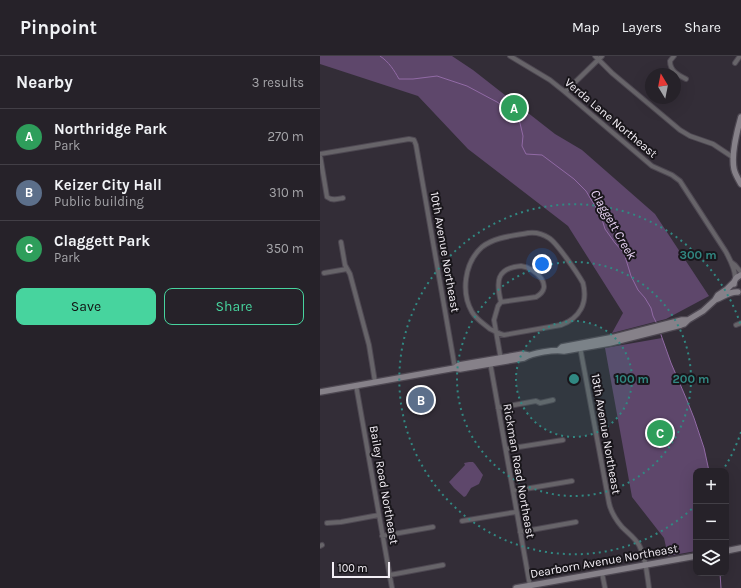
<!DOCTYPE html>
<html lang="en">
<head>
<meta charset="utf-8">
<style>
	:root { --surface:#262229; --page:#322f35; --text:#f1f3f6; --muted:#a4a4a8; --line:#423f46; --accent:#47d49e }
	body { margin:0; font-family:Karla,sans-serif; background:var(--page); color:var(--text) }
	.controls { position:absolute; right:12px; bottom:12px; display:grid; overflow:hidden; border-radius:8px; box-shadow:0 4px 16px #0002 }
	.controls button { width:36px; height:36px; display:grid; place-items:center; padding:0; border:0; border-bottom:1px solid var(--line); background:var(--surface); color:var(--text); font:20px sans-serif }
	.compass { position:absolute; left:325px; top:12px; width:36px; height:36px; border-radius:50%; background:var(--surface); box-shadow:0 4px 16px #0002; rotate:350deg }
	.scale { position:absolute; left:12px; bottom:10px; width:58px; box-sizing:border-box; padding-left:4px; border:2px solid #f3eef5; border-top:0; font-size:11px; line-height:14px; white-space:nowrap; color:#f3eef5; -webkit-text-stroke:3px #19161b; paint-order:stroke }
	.you { position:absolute; left:222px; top:208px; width:14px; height:14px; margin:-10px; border:3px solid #fff; border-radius:50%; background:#1a73e8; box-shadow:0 0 0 6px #1a73e833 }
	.badge { display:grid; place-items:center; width:26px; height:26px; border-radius:50%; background:var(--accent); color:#fff; font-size:13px; font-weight:700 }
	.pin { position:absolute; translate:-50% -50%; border:2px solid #fff; box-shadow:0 1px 4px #0006 }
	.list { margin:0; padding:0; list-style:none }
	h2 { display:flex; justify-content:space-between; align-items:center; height:52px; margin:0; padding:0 16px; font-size:17px }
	h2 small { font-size:13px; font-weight:400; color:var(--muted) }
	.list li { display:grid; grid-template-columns:26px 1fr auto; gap:12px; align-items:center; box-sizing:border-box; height:56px; padding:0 16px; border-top:1px solid var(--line) }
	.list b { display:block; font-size:15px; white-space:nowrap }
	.list p { margin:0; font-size:13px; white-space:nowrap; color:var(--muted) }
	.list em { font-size:13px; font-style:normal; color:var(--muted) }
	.actions { display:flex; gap:8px; padding:12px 16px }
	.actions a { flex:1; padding:9px 0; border:1px solid var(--accent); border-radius:8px; text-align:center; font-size:14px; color:var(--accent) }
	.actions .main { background:var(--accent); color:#111 }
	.icon { flex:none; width:22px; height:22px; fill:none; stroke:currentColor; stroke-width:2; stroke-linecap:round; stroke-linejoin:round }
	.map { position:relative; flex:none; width:421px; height:532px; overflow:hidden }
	header { display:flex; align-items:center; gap:24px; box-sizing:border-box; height:56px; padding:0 20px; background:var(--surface); border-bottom:1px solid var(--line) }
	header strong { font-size:19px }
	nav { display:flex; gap:22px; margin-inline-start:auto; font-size:14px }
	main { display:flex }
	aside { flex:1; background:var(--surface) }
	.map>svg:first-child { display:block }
</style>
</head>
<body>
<header>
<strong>Pinpoint</strong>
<nav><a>Map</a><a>Layers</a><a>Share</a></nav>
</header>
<main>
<aside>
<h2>Nearby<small>3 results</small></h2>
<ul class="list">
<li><span class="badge" style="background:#2e9e5b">A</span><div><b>Northridge Park</b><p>Park</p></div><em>270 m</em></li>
<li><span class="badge" style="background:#5c6f8a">B</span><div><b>Keizer City Hall</b><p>Public building</p></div><em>310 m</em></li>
<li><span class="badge" style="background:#2e9e5b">C</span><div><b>Claggett Park</b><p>Park</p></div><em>350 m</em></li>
</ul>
<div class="actions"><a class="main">Save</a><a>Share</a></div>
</aside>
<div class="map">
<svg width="421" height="532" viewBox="0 0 421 532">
	<rect width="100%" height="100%" fill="#332d37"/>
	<path fill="#5e476b" d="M0,0H132L153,14L235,78L262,94L335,158L389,240L346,263L292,277L303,257L248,170L148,93L98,40L0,8Z
		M342,282L351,307L366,342L374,362L384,392L389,415H376V495L348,500L344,482L312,441L285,292Z
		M149,406H153L155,408L163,419L159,428L151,432L146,440L144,441L134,432L129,426L145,409L144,407Z"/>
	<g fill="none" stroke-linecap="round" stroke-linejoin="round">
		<path stroke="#916aa5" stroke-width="1" d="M60,0C69,6 74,14 79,23H93L117,20L147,30L177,46L194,57L200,67L203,80L202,90L206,98L222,99L254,123L266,135L281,160L285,173L295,187L304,197L311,220L318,234L325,242L331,252L333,260L337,268
			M340,276L351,307L366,342L374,362L384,392L389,415
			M400,517L401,532"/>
		<g stroke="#4e4852" stroke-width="6">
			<path id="street" d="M190,0L230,24L245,36L332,110L352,119L360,125L406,196C410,204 416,214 415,223
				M275,0L292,17L360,74L370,80L393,88L414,102
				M354,0L350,5C350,15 358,19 366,23
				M415,7L420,0
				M245,36L282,0
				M0,98L89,83L94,84L96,89L135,312
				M0,99L7,141C12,145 18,143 23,142
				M208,177C215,176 223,178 229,182C237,187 258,218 263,227C268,247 260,262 241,269L184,279C179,278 175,275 170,273C164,268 156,263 152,256C141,237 144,207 162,191C175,181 192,180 208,177Z
				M21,186L25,209L30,218L49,289L55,326
				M411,206L415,209L421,216
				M201,210C216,212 235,231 216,241L181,246C176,226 176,212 201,210Z
				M4,217L27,213
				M416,269L421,267
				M260,291L289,447C291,456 296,464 302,471C308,477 315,482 319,489C326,502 327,518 329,532
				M181,304L174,264L178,250L181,246
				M170,306L210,530
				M36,329L72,532
				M178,352L216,345L220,347L233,344
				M186,393L243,384
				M193,435L252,425
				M142,465L196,456
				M7,467L21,466L59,459
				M200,476L256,466
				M62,480L113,471
				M0,490L2,489
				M282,517L285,532
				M70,519L123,509"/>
		</g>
		<g stroke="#4e4852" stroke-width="8">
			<path id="secondary" d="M421,61C417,75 411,99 414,113C415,118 418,123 421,128
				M414,228C414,224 416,221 421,219
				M395,244C404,241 409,235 418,236
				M239,294L242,291L295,281L362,264H368
				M135,312L139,309L203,298L208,299
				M0,336L135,312L140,313L204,302C212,297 235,293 244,295L290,287L361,269L364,268L368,264L383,255L395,244L398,239L407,233L414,226
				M406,495L421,492
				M196,532L376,500"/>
		</g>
		<use href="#street" stroke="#676469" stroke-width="4"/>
		<use href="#secondary" stroke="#868189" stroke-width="5.5"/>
	</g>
	<circle cx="254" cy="323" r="58" fill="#318882" fill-opacity=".12"/>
	<g fill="none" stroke="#318882" stroke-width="2" stroke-dasharray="2 4">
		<circle cx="254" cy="323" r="58"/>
		<circle cx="254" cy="323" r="117"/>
		<path d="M421 376A175 175 0 0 1 403 414M376 449A175 175 0 1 1 421 270"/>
	</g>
	<g text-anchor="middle" stroke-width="4" stroke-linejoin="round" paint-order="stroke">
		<g font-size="12" fill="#f3eef5" stroke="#19161b">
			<text transform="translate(291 62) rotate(40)" y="4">Verda Lane Northeast</text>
			<text transform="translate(125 196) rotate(80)" y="4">10th Avenue Northeast</text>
			<text transform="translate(286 378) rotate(80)" y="4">13th Avenue Northeast</text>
			<text transform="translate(199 415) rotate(80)" y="4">Rickman Road Northeast</text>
			<text transform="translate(64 429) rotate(80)" y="4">Bailey Road Northeast</text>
			<text transform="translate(284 505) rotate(-10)" y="4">Dearborn Avenue Northeast</text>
		</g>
		<g font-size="13" font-style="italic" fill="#ebd5f7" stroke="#19161b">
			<text transform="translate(294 168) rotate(60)" y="5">Claggett Creek</text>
		</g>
	</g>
	<circle cx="254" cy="323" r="6" fill="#318882" stroke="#19161b" stroke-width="2"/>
	<g font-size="12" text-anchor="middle" font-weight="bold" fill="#318882" stroke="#19161b" stroke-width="4" stroke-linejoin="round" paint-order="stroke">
		<text x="378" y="203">300 m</text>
		<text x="312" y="327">100 m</text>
		<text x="371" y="327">200 m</text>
	</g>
</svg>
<div class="controls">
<button>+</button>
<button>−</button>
<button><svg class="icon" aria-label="layers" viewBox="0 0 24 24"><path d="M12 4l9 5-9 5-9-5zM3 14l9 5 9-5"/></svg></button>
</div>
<svg class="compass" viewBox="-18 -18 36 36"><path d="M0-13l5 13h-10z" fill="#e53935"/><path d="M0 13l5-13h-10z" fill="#a4a4a8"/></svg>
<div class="scale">100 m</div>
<div class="you"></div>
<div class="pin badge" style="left:194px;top:52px;background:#2e9e5b">A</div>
<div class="pin badge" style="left:101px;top:344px;background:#5c6f8a">B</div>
<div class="pin badge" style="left:340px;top:377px;background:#2e9e5b">C</div>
</div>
</main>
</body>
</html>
